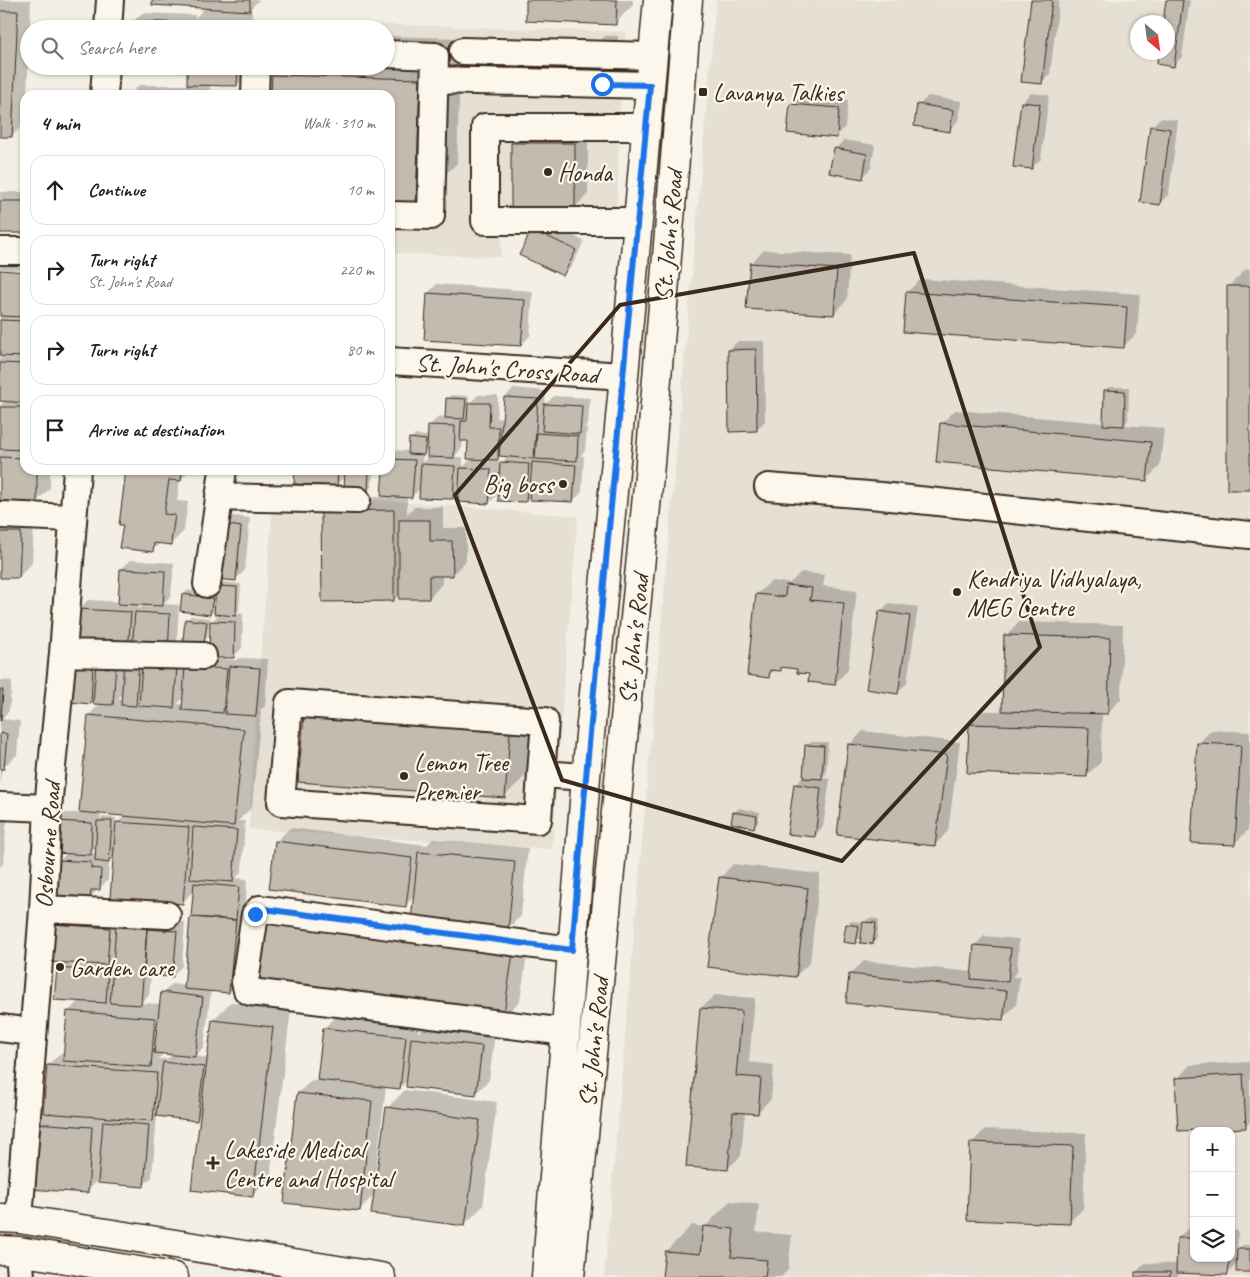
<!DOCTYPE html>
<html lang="en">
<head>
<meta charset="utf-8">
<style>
	:root { --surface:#fff; --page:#f2f2f2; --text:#202124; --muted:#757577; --line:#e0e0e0 }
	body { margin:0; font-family:Caveat,sans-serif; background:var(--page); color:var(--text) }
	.controls { position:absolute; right:15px; bottom:15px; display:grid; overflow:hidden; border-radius:10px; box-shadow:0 1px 4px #0004 }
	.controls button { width:45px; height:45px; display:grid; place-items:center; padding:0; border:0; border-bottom:1px solid var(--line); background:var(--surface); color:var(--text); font:25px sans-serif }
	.compass { position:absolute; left:1130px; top:15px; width:45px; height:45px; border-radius:50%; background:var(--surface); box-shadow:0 1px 4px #0004; rotate:151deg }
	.stop { position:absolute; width:15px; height:15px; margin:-11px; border:4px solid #1a73e8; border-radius:50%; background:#fff }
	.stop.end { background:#1a73e8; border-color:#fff; box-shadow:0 1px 5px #0008 }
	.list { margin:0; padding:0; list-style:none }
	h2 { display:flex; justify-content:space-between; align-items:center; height:65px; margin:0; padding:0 20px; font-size:21px }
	h2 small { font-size:16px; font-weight:400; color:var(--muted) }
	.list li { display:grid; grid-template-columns:32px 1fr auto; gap:15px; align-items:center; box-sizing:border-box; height:70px; margin:0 10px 10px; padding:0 10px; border:1px solid var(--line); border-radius:15px }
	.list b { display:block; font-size:19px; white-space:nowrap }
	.list p { margin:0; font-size:16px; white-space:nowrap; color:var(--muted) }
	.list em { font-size:16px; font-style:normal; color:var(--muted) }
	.icon { flex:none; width:28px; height:28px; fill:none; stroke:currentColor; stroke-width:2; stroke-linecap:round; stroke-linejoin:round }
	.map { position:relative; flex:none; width:1250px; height:1277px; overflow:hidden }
	.search { position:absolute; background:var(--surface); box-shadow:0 1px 4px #0004; left:20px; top:20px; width:375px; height:55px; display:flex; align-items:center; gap:12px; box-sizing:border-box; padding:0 18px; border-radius:28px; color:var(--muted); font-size:19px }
	.panel { position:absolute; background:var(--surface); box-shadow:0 1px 4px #0004; left:20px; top:90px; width:375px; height:385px; border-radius:15px }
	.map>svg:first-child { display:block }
</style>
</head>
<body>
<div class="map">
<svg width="1250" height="1277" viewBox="0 0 1250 1277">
	<rect width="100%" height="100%" fill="#f3efe4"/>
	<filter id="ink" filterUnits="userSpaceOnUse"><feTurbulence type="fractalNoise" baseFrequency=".02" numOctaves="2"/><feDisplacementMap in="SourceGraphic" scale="10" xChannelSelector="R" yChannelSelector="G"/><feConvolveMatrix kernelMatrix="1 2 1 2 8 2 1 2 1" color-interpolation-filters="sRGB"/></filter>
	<g filter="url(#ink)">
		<path fill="#e5dfd4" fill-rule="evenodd" d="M716,0H1250V1277H604ZM1138,22H1168V52H1138ZM1194,1131H1231V1258H1194Z
			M243,20L626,32L620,109L616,228L502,224L501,257L390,253V95H238L240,66H386V29H242Z
			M274,492L578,516L564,681L552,849L249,829L255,723Z"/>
		<path fill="#0003" fill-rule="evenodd" d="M0,0H31L27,95H25V123L12,136H0Z
			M154,0H259L248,11H252V29H133V22L142,13L195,15V18L206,7Z
			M528,0H633V5L615,23Z
			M1032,0H1059L1050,74L1041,83Z
			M1167,0H1190L1182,57L1173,66L1168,52V22H1164Z
			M386,36L461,38L457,163L415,205L390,95H273V75L282,66H386Z
			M605,36H618V42L601,46V40Z
			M189,66H250V71L237,85L210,84V95H130L139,85H188Z
			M1031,93L1049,95L1041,159L1032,168L1022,102Z
			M800,96L848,100L845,127L836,136L791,105Z
			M928,96L962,101L958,121L949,130L919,105Z
			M1160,118L1178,120L1169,194L1160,203L1151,127Z
			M525,130H588V194L575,207L512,144Z
			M844,140L875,145L871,168L862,177L835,149Z
			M0,192H25V232H0Z
			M542,221L584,241L572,266L563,275L533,230Z
			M764,250L850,255L847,300L834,314L751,263Z
			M0,262L25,263V270L0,269Z
			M1246,269H1250V489L1228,287Z
			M0,272L25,273V470H50V488L36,502L0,501V406L5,400H0Z
			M921,279L1140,294L1137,333L1123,347L907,292Z
			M437,284L533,291L530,336L521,345L428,293Z
			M738,341H764L765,421L756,430L729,350Z
			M1109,387H1129L1128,420L1124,425L1164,428L1160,466L1147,479L942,423L955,410L1104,423L1105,391Z
			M514,388L546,391L545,405L554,396L590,398L588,424L584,427L587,428L585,451L580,456H584L582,492L573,501L531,496L526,501L500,492L489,503L460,490L453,498L421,488L412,496H407V514L414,507H443V528H466V561L452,575H442V584L429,598L400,594L393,600L336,498L388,497L384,470H390V454L394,450L410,451V439L415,435L429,436L430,425L439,416L447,417V399L452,395L469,396V404L478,395H498L497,418H503L505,397ZM463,440H469L472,458L463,467V457H454L462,448ZM428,449L430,456L422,464L423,454ZM501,455L508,456L499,465V461H495Z
			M127,470H190L180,480L177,501L188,502L184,529L185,530L171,544L161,542L152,551L124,524Z
			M264,470H286L285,471Z
			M296,470H373L372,486L368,490L346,475L336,485Z
			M233,516L250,518L245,570L236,579L224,525Z
			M0,518L34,519L32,563L19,577L0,576Z
			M130,560L174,563L171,596L163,604L179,605L177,642L168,651L127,650L79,609L88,600L119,602L121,569ZM139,604H144L139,609Z
			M801,572L825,575L823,586L857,590L848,670L835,683L799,668L783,667L780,670L776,669L768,676L748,674L757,594L771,581L790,583Z
			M221,582L241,584L239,610L236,613L243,614L242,648L233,657H215V659L236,660L239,658L268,659L265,706L259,711H261L252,807L238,821H245L242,871L236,878L247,879L242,978L229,992L211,990L204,1047L195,1056L208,1058L213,1020L231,1002L291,1009L270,1178L252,1196L201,1115L197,1119L157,1115L152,1177L143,1186L100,1179L87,1191L36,1123L47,1112L48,1065L62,1052H65L68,1012L79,1000L58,969L65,961L53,925L62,916L118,919V927L127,918L185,922L182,966L173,975L151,974L149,995L141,1003L161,1004L163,993L172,984L186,986L194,890L183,902L115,855L109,861L108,880L90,897L59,861L67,853L57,822L66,813H80L89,715L101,703L95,698L90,702L73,664L210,659L211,624H210L220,613L216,608L210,614L183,595L188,590L216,594L217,586ZM123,693V699H118ZM184,697L183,704H177ZM101,813L125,815L115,825L116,818L103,817L100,819ZM97,847L96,853H91ZM115,955V963H108ZM164,1053L173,1054L167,1059H158Z
			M889,603L918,607L907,683L898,692L880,612Z
			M191,616L210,618L207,638L203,642L187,620Z
			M1019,622L1123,625L1121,699L1107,713H1102L1101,762L1087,775L970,724L983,711H1003L1005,636Z
			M0,680L12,681L9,711L1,719L20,721L17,755L2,768L0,785Z
			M331,691L535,707L530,771L504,797L305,717Z
			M1211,730L1250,732V792L1248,830L1234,844L1198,744Z
			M863,731L960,742L948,831L935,845L850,744Z
			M811,742H828L826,774L821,778L830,779L823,827L814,836L795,785L804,776L807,746Z
			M0,807L8,808L3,864L0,867Z
			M739,808L760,812L758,822L754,827L735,812Z
			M290,828L427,845L433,839L528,848L521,916L507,929L530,936L520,1001L502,1019L412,919L415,896L405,905L276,841Z
			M733,864L820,874L810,962L796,976L720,878Z
			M869,918L879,919L877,939L872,943L865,922Z
			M851,921L862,922L859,938L855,943L847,925Z
			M984,936L1019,939L1017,972L1012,977H1020L1016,1005L1003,1018L850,974L864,961L973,972L975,945Z
			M715,995L755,998L749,1062L774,1065L771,1099L757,1113L745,1112L741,1156L727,1169L701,1008Z
			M338,1015L419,1024L418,1033L426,1025L495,1033L489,1080L476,1093L408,1079L400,1088L386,1086L375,1177H377L387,1108L405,1090L497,1102L483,1206L465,1224L375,1194L359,1210L298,1093L312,1080H318L324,1028Z
			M1250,1062V1122L1245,1127L1177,1079L1190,1065Z
			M985,1129L1086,1133L1083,1209L1069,1222L972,1143Z
			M730,1201L759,1204L756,1232L792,1235L788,1270L781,1277H664L666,1251L692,1225L705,1227Z
			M1187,1229L1194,1230V1258H1231V1230L1238,1231L1237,1251L1243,1245H1250V1271L1238,1263L1228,1273L1178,1272V1277H1136V1272L1145,1263L1178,1264V1238Z"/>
		<path fill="#c3bbb0" stroke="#3b2a1e" d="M152,0H250V11L152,5Z
			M526,0H617L616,25L526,21Z
			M1031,0H1052L1042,84L1021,82Z
			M1166,0H1183L1174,67L1157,64L1158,52H1168V22H1163Z
			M0,11H18L12,137H0Z
			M132,21L187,23V29H132Z
			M189,23L239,24V29H189Z
			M130,66H185V71L130,70Z
			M187,66H238L237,86L187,85Z
			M272,75L420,79L416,206L390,205V95H271Z
			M201,93V95H129V94Z
			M1021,102L1040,104L1032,169L1013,167Z
			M790,104L839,108L837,138L787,133Z
			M917,104L953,110L950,132L914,126Z
			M1150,126L1170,129L1160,205L1140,202Z
			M511,143H575V209H511Z
			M834,148L867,154L863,179L829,173Z
			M0,201H25V233H0Z
			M532,229L576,250L563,276L519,255Z
			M750,263L837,269L834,315L746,309Z
			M0,270L25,272V317L0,316Z
			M1227,286H1250V490H1227Z
			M906,292L1127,307L1124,348L903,332Z
			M427,293L525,300L521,346L424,340Z
			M0,320L25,321V357L0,356Z
			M756,349L757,431L729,432L728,350Z
			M0,363L25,364V403L0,401Z
			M1104,390L1125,391L1124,426L1103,425Z
			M504,397L538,399L534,459L499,456Z
			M446,398L466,399L464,419L445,418Z
			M468,403H490L489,427H499L498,460L467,459L468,441H460L461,421H467Z
			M544,404L582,406L580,434L542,431Z
			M0,407H25V450L0,449Z
			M940,423L1151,442L1147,481L936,462Z
			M428,425L455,426L454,458L427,457Z
			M537,433L578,436L577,461L535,459Z
			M409,438L426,440L424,455L408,454Z
			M0,457L25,458V470H37V503H0Z
			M390,459L415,460L412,498L381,496L383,470H390Z
			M500,462L529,464L526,502L498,501Z
			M532,462L576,465L573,502L529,500Z
			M421,464L455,466L453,499L419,498Z
			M460,468L491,469L489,504L458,502Z
			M126,470H182L181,481L169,480L164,514L175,515L171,542L172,543V545L154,543L153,552L119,548L123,525H119Z
			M295,470H338L337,486L294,484Z
			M345,470H369L368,491L344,490Z
			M394,510V601L322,602L321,511Z
			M399,520H430V541H452L453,576H429V599H399Z
			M223,524L241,527L236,581L216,579Z
			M0,532H21L19,578H0Z
			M120,569L165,571L163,606L118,604Z
			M786,585L812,588L810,600L844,603L835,685L808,682L809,674L797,673V669L781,667V671L770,670L769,678L747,675L756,594L785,597Z
			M216,586L237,587L236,616L214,614Z
			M182,594L213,598L210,615L180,611Z
			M78,609L131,612L128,651L75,648Z
			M879,611L910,616L898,694L866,689Z
			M135,612L170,614L168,652L132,650Z
			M185,619L207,622L204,644L183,641Z
			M210,621L235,622L234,658H209Z
			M1004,635L1110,638L1108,714L1002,711Z
			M124,661H139L136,706L121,705Z
			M72,663L93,665L91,704L69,702Z
			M96,663L116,664L113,705L93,704Z
			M142,664L177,666L174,708L139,706Z
			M185,666L227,669L223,713L182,710Z
			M229,666L260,668L256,716L225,714Z
			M0,690H3L1,721H0Z
			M88,715L244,729L234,826L79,812Z
			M304,716L510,733L505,798L298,782Z
			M969,724L1089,728L1087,777L967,773Z
			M0,733L7,734L4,769H0Z
			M1197,743L1241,745L1235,845L1191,843Z
			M848,744L947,755L935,846L837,835Z
			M805,745L824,746L822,779L803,778Z
			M794,784L821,788L815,837L787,834Z
			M733,812L757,816L754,828L731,823Z
			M56,821L92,823L91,855L55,853Z
			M97,821H112L109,863L95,861Z
			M116,822L189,827L183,904L110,898Z
			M193,827L237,830L233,882L190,879Z
			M275,841L412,858L406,907L269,889Z
			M418,852L515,861L508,930L411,921Z
			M58,860L91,862V868L101,869L100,890H91L90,898L56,896Z
			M719,877L808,888L796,977L707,967Z
			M194,883L239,887L236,920L191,917Z
			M190,917L236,920L229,993L184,989Z
			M259,917L513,953L503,1020L249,983Z
			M863,922L876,923L873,944L860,943Z
			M52,924L110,928L107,965L49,962Z
			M846,924L859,926L856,944L843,942Z
			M116,926L147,928L141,1005L110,1003Z
			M147,929L177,931L173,977L144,975Z
			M974,945L1011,948L1008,982L971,979Z
			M57,968L108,972L106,1003L54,1000Z
			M849,974L1007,991L1003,1020L846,1003Z
			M161,992L203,997L195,1057L154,1053Z
			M700,1008L742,1011L736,1076L761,1078L758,1114L733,1112L728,1170L686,1167Z
			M67,1011L155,1018L151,1067L63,1061Z
			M212,1020L273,1027L253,1197L191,1190Z
			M323,1028L406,1037L400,1089L317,1080Z
			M411,1038L482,1046L476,1095L406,1087Z
			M163,1062L204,1067L197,1121L156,1116Z
			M47,1065L157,1073L153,1121L43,1113Z
			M1243,1074L1246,1128L1178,1131L1175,1078Z
			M297,1093L372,1101L360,1211L284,1203Z
			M386,1107L480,1120L465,1226L371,1214Z
			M103,1121L149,1125L144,1187L98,1183Z
			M35,1123L92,1127L88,1193L29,1189Z
			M970,1142L1073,1146L1070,1224L967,1220Z
			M703,1226L734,1229L731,1257L767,1260L765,1277H662L665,1251L700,1254Z
			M1177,1238H1194V1258H1229L1228,1275L1176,1273Z
			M1237,1249H1250V1272H1236Z
			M1135,1272H1170V1277H1135Z"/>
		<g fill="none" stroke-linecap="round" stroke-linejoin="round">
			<g stroke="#3b2a1e" stroke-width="30">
				<path id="minor" d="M108,29L110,0
					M463,51L653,56
					M386,54L435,56L431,216L390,215
					M435,80L650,85
					M104,95L106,66
					M255,95L256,66
					M638,221H485V127H647
					M0,251H25
					M390,361L624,376
					M768,487L881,496L1250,535
					M219,497L357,500
					M0,515L73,518
					M207,584L223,470
					M63,653L203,656
					M541,774L538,820L281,802L289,703L545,721L541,774L586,777
					M0,806L48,808
					M43,909L167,915
					M0,1028L33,1032
					M565,1032L251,992L247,990L245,982L255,914L260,909L572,950
					M19,1219L43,909L48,808L63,653L77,470
					M19,1251L21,1277"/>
			</g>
			<g stroke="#3b2a1e" stroke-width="31">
				<path id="major" d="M0,1218L19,1219L381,1277
					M0,1250L19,1251L174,1277
					M546,1277L586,777L624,376L658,0
					M570,1277L649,476L688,0"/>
			</g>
			<use href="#minor" stroke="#fbf7ec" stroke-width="26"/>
			<use href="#major" stroke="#fbf7ec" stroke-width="28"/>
		</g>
	</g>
	<g fill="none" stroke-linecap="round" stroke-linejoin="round" filter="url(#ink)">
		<path stroke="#1a73e8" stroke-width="6" d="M255,914L257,911L264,909L572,950L586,777L650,85L602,84"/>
	</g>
	<path fill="none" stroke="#3b2a1e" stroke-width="4" stroke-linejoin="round" d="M914,253L1040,647L842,861L562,780L455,495L620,305Z"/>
	<g fill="#3b2a1e" stroke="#fbf7ec" stroke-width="2">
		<rect x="698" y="87" width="10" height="10" rx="2.5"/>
		<circle cx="548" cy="172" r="5"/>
		<circle cx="563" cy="484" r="5"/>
		<circle cx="957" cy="592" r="5"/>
		<circle cx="404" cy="776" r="5"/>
		<circle cx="60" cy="967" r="5"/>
		<path d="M210.5 1155.5h5v5h5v5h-5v5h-5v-5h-5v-5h5z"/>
	</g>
	<g text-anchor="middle" stroke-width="4.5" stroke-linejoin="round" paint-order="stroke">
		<g font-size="25" fill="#3b2a1e" stroke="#fbf7ec" text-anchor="start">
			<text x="713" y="101">Lavanya Talkies</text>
			<text x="558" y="181">Honda</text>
			<text x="553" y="493" text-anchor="end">Big boss</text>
			<text x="967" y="587">Kendriya Vidhyalaya,<tspan x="967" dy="29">MEG Centre</tspan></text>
			<text x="414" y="771">Lemon Tree<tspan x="414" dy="29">Premier</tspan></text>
			<text x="70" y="976">Garden care</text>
			<text x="224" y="1158">Lakeside Medical<tspan x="224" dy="29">Centre and Hospital</tspan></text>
		</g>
		<g font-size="25" fill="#3b2a1e" stroke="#fbf7ec">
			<text transform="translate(668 235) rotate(-85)" y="9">St. John's Road</text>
			<text transform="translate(507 368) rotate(4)" y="9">St. John's Cross Road</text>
			<text transform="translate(633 639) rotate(-84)" y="9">St. John's Road</text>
			<text transform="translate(47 845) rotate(-86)" y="9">Osbourne Road</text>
			<text transform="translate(593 1042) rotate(-84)" y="9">St. John's Road</text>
		</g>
	</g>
</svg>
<div class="controls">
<button>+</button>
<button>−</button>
<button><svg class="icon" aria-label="layers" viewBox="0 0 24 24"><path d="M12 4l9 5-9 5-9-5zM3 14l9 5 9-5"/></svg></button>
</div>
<svg class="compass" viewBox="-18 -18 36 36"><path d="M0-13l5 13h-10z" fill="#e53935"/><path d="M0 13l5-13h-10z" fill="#757577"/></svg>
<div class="stop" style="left:602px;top:84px"></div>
<div class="stop end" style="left:255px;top:914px"></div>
<div class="search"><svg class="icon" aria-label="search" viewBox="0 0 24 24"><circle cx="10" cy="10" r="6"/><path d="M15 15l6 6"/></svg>Search here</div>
<section class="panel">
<h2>4 min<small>Walk · 310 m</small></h2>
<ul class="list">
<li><svg class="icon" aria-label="ahead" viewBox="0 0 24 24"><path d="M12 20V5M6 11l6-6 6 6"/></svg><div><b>Continue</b></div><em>10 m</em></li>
<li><svg class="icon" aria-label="right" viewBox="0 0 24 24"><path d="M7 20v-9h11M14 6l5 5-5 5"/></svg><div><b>Turn right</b><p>St. John's Road</p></div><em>220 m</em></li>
<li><svg class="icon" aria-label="right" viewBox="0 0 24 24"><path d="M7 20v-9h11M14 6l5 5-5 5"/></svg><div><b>Turn right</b></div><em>80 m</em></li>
<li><svg class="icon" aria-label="arrive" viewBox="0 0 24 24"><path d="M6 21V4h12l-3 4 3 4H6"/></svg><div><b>Arrive at destination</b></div></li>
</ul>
</section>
</div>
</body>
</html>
